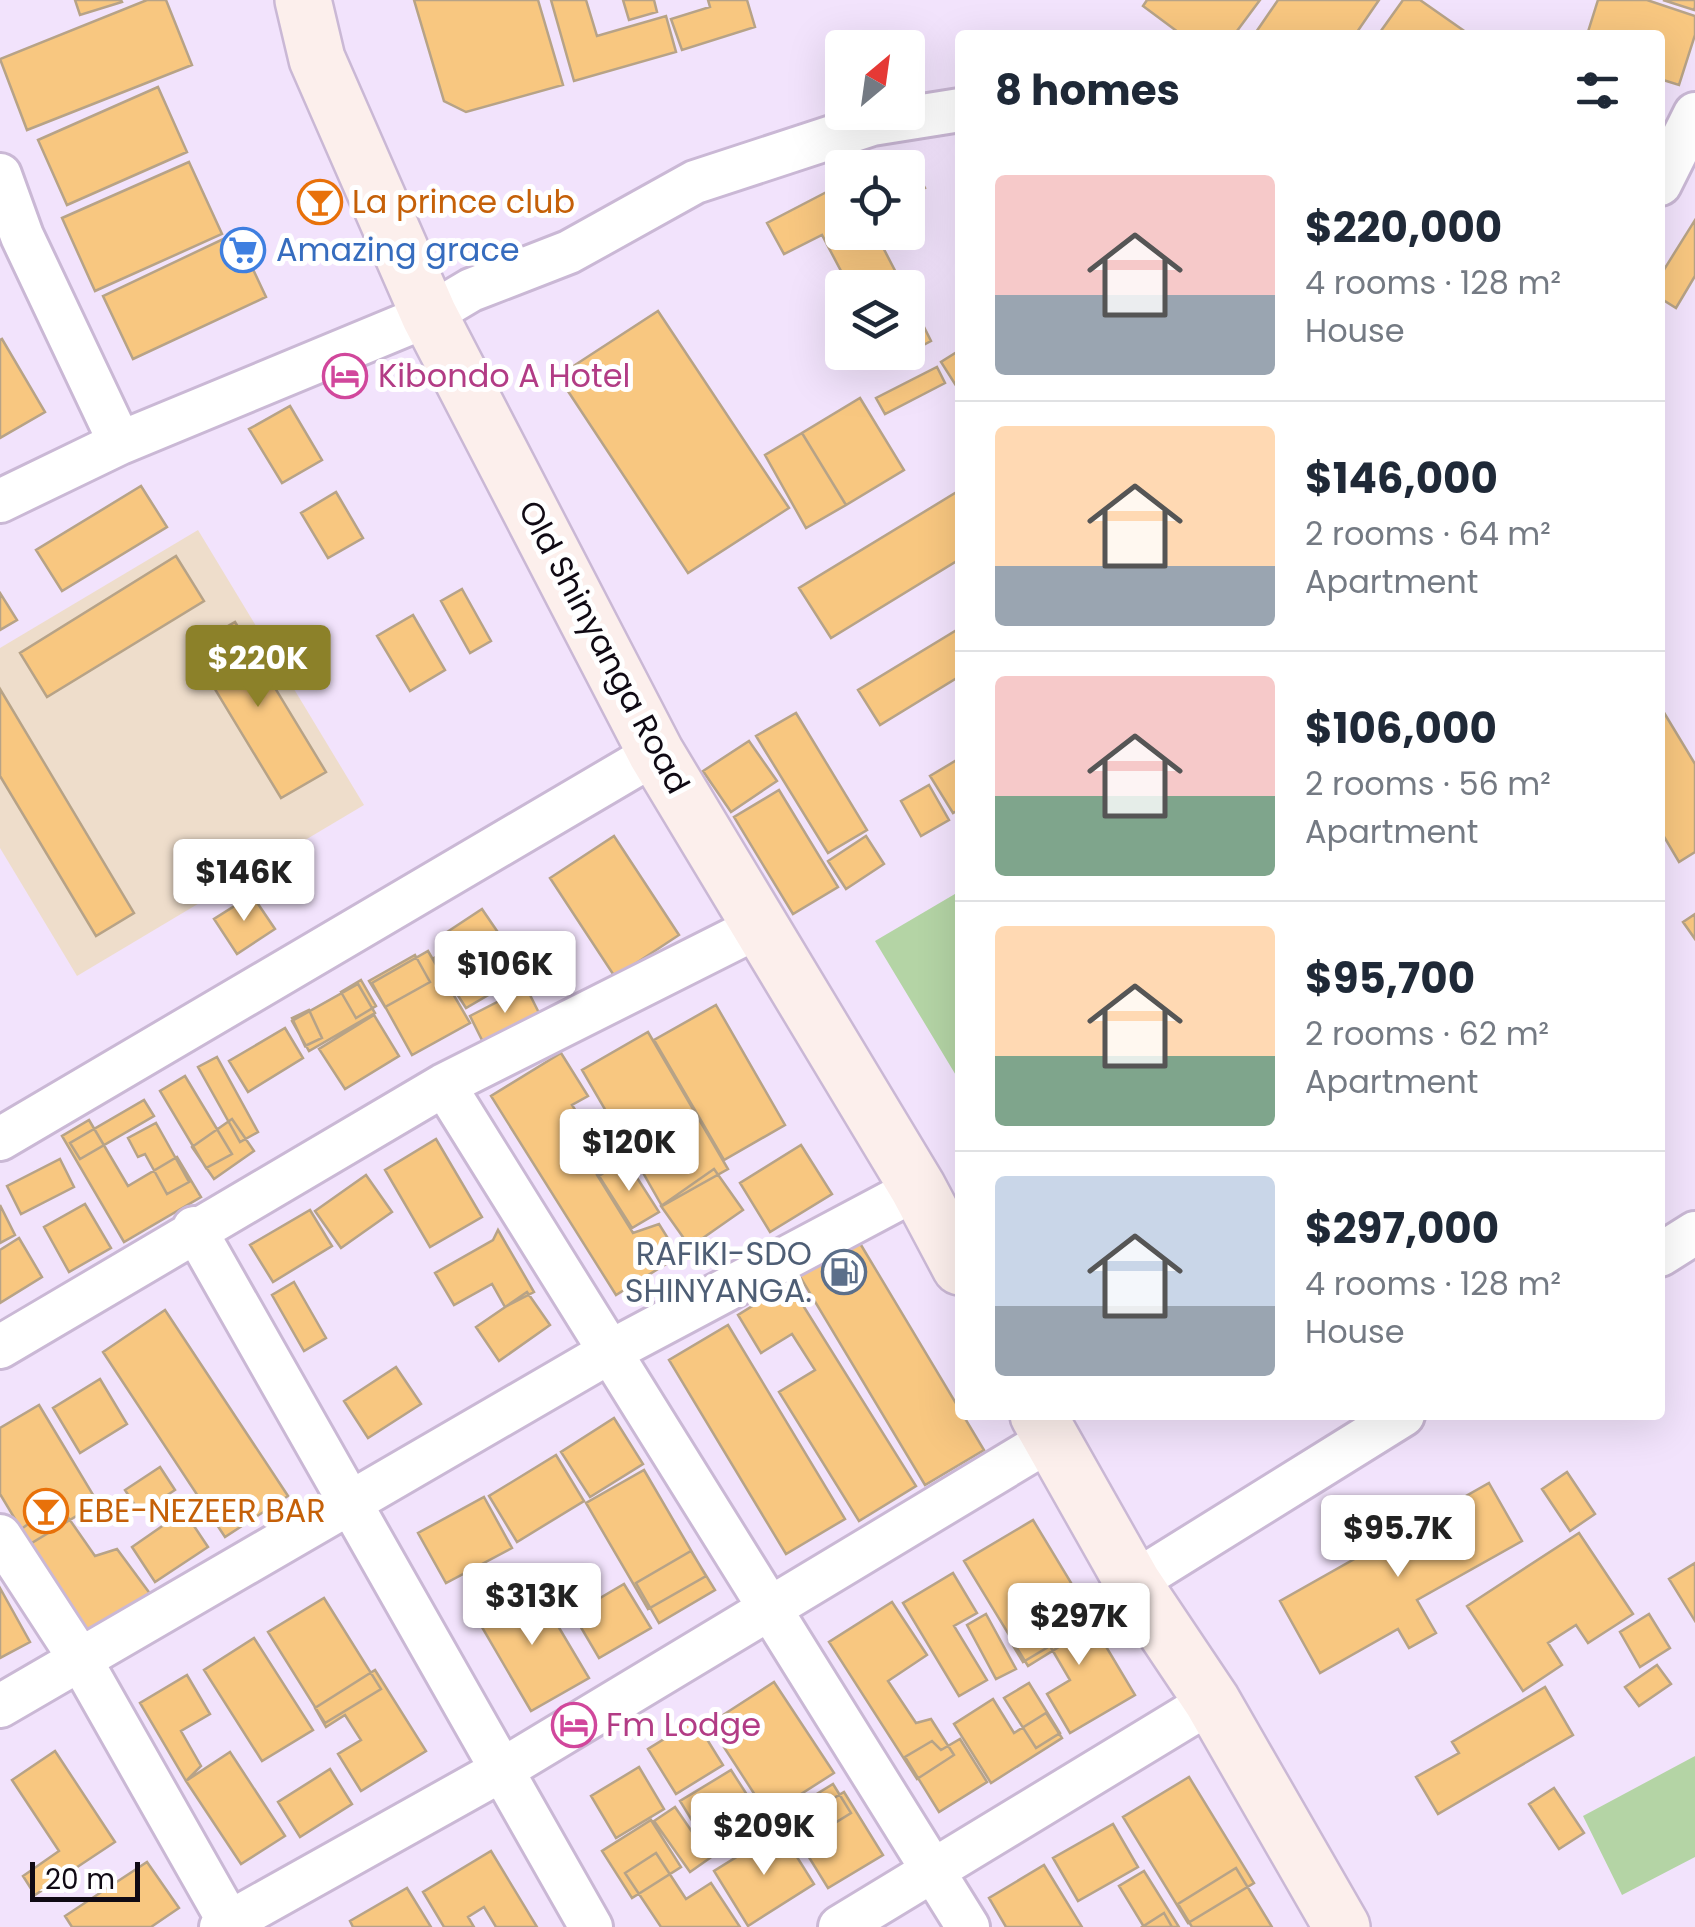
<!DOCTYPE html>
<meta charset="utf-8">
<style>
:root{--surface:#fff;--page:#f6f6f7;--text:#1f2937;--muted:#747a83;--line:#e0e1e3;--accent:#8c8129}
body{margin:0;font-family:Poppins,sans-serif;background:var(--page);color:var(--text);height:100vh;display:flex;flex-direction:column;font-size:38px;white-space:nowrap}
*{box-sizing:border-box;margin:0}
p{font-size:32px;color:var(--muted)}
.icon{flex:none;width:55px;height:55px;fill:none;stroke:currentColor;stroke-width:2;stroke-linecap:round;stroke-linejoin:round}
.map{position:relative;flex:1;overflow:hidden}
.side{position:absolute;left:955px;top:30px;width:710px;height:1390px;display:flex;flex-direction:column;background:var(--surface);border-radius:10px;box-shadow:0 10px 40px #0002}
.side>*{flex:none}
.needle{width:65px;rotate:29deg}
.tools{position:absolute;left:825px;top:30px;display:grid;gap:20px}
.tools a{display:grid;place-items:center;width:100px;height:100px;border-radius:10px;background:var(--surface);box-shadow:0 10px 40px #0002;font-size:50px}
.scale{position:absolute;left:30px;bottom:25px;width:110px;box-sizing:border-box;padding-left:10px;border:5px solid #100a14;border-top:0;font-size:28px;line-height:35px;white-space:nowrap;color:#100a14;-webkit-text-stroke:8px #fff;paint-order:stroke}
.price{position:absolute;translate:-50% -85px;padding:0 22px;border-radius:10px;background:#fff;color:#222;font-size:32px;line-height:65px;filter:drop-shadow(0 2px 5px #0008)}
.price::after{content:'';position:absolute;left:50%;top:60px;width:30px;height:22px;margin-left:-15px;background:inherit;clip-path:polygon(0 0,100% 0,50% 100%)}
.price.selected{background:var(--accent);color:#fff}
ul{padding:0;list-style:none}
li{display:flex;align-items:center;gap:30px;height:250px;padding:0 40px}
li+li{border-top:2px solid var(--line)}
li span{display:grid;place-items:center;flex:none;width:280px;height:200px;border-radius:10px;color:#555}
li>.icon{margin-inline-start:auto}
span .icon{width:120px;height:120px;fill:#fffc;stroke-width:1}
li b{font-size:42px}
h2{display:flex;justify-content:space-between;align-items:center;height:120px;padding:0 40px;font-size:42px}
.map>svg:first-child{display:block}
</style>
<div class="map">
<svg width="1695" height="1927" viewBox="0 0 1695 1927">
<rect width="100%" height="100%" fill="#f2e3fc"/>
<path fill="#eeddcb" d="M198 530 364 805 77 976 0 848V648Z"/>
<path fill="#b4d4a5" d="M960 891V1082L875 941Z
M1695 1756V1857L1622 1895 1583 1816Z"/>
<path fill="#f8c780" stroke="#b7a387" stroke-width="2.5" d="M75 0H121L122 2 80 15Z
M147 0H166L192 65 27 130 0 59Z
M414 0H538L563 85 466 112 444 101Z
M551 0H586L597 36 666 16 676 52 574 81Z
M623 0H654L657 12 629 20Z
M708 0H747L755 27 682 50 671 19 710 7Z
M1147 0H1260L1234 35H1182L1143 6Z
M1278 0H1379L1355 35H1254Z
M1403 0H1420L1470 35H1378Z
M1598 0H1647L1695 16V35L1679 85 1660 79V35H1587Z
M1663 0H1695V7L1694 10Z
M158 87 187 152 67 205 38 140Z
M909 160 925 188 908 197V168H895Z
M189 162 222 234 95 291 62 218Z
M842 184V232H875L904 288H850L822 235 784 254 767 223Z
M1695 220V276L1676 308 1660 298V276Z
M236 233 266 297 133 359 103 296Z
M908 295 931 341 889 363 883 352H908Z
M658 311 789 508 688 573 558 376Z
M2 339 45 412 0 438V340Z
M960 350V392L941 362Z
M937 367 945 383 885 414 876 398Z
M860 398 904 470 846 505 802 433Z
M290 406 322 460 282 483 249 429Z
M802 433 846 505 806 528 765 455Z
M141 486 167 527 62 591 36 550Z
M960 490V559L831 638 799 588Z
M336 492 363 538 328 558 301 513Z
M176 556 204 601 47 697 20 653Z
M462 589 491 641 470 653 441 601Z
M0 593 17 620 0 630Z
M413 615 445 670 410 691 377 636Z
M235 622 326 772 281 798 190 648Z
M960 628V676L880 725 858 690Z
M0 689 134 913 96 936 0 776Z
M1660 706 1695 764V852L1679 862 1660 830Z
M796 713 867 830 828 853 756 736Z
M749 741 777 781 731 812 703 771Z
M960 758V809L953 813 930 776Z
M929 785 949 820 921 836 901 801Z
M779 790 838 887 793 914 734 817Z
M614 836 679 935 615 977 550 878Z
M866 836 884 864 846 889 828 861Z
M252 895 275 929 237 954 214 919Z
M482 909 497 931 459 956 444 934Z
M1695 914V939L1683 922Z
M505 939 523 969 501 983 483 953Z
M428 951 470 1023 412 1055 372 983Z
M447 951 458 971 473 963 490 994 466 1008 434 958Z
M415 955 430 982 385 1007 369 981Z
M361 980 376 1006 356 1018 341 992Z
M358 984 375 1013 309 1051 292 1021Z
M526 987 540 1015 484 1044 470 1016Z
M716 1005 785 1125 724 1160 654 1040Z
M309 1010 322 1038 305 1046 292 1018Z
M374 1015 399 1056 345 1089 319 1049Z
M285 1028 303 1058 248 1092 229 1061Z
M648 1032 728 1169 662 1206 626 1143 610 1153 598 1132 613 1123 582 1070Z
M561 1053 588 1096 572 1105 588 1130 606 1119 629 1155 597 1175 633 1233 659 1224 679 1256 616 1295 491 1096Z
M217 1057 258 1132 240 1142 198 1067Z
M185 1076 232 1154 206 1168 160 1091Z
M144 1100 154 1116 80 1159 70 1143Z
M232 1119 254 1151 214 1179 192 1147Z
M89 1120 128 1186 177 1157 201 1197 124 1242 62 1136Z
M156 1123 189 1182 167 1194 145 1154 138 1157 128 1138Z
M436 1139 482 1217 430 1247 385 1170Z
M801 1145 832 1194 770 1232 740 1183Z
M60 1159 74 1187 21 1214 7 1186Z
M625 1159 659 1212 632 1228 599 1176Z
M714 1169 743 1210 690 1247 661 1206Z
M366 1175 392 1212 341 1248 315 1211Z
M85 1204 111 1248 69 1272 44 1227Z
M0 1205 15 1235 0 1243Z
M310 1210 332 1246 273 1282 250 1245Z
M498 1230 534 1292 505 1307 492 1284 454 1305 435 1273 493 1240Z
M19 1238 42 1277 0 1303V1250Z
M858 1240 984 1450 925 1485 799 1275Z
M294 1282 326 1338 304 1351 272 1295Z
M789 1283 916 1486 859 1521 779 1392 815 1370 792 1334 761 1353 738 1315Z
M527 1292 550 1325 499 1361 476 1327Z
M165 1310 288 1496 225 1537 103 1352Z
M728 1325 845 1519 786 1554 669 1360Z
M396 1367 421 1404 368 1438 344 1401Z
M100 1379 127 1424 80 1453 53 1408Z
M39 1405 98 1503 30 1544 0 1494V1428Z
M614 1418 643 1464 590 1497 561 1452Z
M556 1455 584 1501 517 1542 489 1496Z
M160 1467 175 1490 140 1513 125 1490Z
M644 1470 706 1576 648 1609 586 1503Z
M1567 1472 1595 1514 1570 1531 1542 1489Z
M1489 1483 1522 1541 1417 1600 1436 1633 1409 1648 1398 1629 1320 1673 1280 1601Z
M484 1497 512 1548 446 1583 418 1533Z
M58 1503 95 1556 117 1549 151 1595 92 1637 17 1532Z
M184 1511 208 1547 155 1582 132 1547Z
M1033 1520 1096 1624 1028 1666 964 1561Z
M1579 1533 1633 1614 1588 1643 1576 1625 1548 1643 1562 1665 1523 1691 1467 1606Z
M691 1551 715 1590 659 1623 636 1583Z
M1695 1563V1621L1669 1579Z
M953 1573 977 1613 954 1626 987 1680 959 1696 903 1603Z
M533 1584 589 1678 531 1711 476 1617Z
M624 1584 651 1628 599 1658 573 1614Z
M0 1588 30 1642 0 1658Z
M324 1598 381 1689 325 1723 268 1632Z
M892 1602 927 1655 888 1681 916 1723 931 1719 954 1755 917 1779 829 1642Z
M1080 1603 1135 1695 1070 1733 1047 1694 1070 1680 1050 1646 1023 1662 1012 1644Z
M986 1614 1016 1669 996 1679 967 1625Z
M1649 1614 1670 1648 1640 1667 1620 1632Z
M254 1638 313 1730 262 1761 204 1670Z
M1657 1665 1671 1684 1639 1706 1625 1687Z
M375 1670 426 1751 361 1791 338 1754 361 1740 345 1715 326 1727 315 1708Z
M187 1675 210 1714 181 1731 201 1766 186 1781 140 1703Z
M774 1682 834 1773 768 1815 709 1724Z
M1029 1683 1060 1733 1036 1748 1004 1698Z
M1545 1687 1573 1735 1438 1814 1416 1777 1459 1753 1452 1742Z
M993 1699 1014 1733 1046 1713 1062 1738 991 1783 954 1724Z
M695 1720 723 1765 676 1794 648 1749Z
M960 1739 987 1782 939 1812 905 1757 932 1741 941 1750Z
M55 1751 115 1842 35 1895 23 1876 59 1851 12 1780Z
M230 1752 285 1836 241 1864 186 1781Z
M639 1767 664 1809 616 1838 591 1796Z
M330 1769 352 1804 300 1837 278 1802Z
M731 1770 762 1818 710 1850 680 1801Z
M1189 1777 1254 1883 1188 1923 1123 1817Z
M833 1784 851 1813 791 1850 773 1821Z
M1554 1788 1584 1833 1559 1849 1529 1804Z
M844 1792 883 1855 828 1888 789 1825Z
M675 1807 710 1858 690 1872 654 1821Z
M651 1820 681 1867 632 1898 602 1851Z
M1113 1824 1138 1867 1078 1901 1053 1858Z
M780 1830 814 1884 748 1926 714 1871Z
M491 1851 537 1927H496L484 1907 468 1917 474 1927H444L423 1892Z
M656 1853 686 1899 711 1883 740 1927H661L625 1873Z
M147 1862 179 1908 151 1927H72L65 1916Z
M1044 1865 1082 1927H1006L989 1898Z
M1236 1868 1272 1927H1192L1178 1904Z
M1144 1871 1179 1927H1144L1119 1886Z
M407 1888 431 1927H353L350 1921Z
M1164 1913 1172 1927H1142Z"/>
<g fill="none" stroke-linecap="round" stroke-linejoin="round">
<defs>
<path id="street" d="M0 175 22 236 120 443
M1660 184 1695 114
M0 501 120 443 429 315 471 290 569 252 695 182 872 124 960 110
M444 1085 968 1927
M0 1139 656 753
M194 1228 591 1927
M1660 1255 1695 1233
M0 1347 444 1085 762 925
M0 1536 80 1659 232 1927
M1133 1583 1403 1415
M0 1706 613 1350 918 1188
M221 1927 500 1771 1051 1439
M840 1927 1212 1701"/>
<path id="secondary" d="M303 0 317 59 429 315 656 753 918 1188 960 1267
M1038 1415 1133 1583 1212 1701 1342 1927"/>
</defs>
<use href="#street" stroke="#cab8d5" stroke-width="48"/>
<use href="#secondary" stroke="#cab8d5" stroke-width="60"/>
<use href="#street" stroke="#fff" stroke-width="42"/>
<use href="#secondary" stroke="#fcefec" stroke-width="55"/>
</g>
<defs>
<symbol id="bar-ring" viewBox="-11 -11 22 22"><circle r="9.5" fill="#fff" stroke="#e8710a" stroke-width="1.5"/><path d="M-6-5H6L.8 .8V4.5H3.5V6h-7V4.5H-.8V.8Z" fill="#e8710a"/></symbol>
<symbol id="supermarket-ring" viewBox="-11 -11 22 22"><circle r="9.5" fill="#fff" stroke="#3f7fe0" stroke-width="1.5"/><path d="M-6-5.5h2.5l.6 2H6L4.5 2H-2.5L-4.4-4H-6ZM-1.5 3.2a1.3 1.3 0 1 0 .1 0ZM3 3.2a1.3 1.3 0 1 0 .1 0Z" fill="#3f7fe0"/></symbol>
<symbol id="hotel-ring" viewBox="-11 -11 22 22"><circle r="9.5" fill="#fff" stroke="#d1479c" stroke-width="1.5"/><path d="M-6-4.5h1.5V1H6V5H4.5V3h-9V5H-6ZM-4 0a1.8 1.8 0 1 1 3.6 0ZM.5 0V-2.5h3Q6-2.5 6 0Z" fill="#d1479c"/></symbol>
<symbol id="fuel-ring" viewBox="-11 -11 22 22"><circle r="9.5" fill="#fff" stroke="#5c6f8a" stroke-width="1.5"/><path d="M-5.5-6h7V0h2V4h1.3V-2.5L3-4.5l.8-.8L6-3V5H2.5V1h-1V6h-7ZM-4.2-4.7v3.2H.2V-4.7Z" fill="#5c6f8a"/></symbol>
</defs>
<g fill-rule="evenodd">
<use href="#bar-ring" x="295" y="177" width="50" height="50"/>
<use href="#supermarket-ring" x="218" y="225" width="50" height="50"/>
<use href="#hotel-ring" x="320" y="351" width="50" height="50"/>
<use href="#fuel-ring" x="819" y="1247" width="50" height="50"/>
<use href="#bar-ring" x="21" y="1486" width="50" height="50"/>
<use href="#hotel-ring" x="549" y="1700" width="50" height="50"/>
</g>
<g text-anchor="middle" stroke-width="10" stroke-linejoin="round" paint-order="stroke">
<g font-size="32" fill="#c56008" stroke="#fff" text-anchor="start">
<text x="352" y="213">La prince club</text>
<text x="78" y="1522">EBE-NEZEER BAR</text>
</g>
<g font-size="32" fill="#366cbe" stroke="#fff" text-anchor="start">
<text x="276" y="261">Amazing grace</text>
</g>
<g font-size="32" fill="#b23c85" stroke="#fff" text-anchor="start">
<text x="378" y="387">Kibondo A Hotel</text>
<text x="606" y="1736">Fm Lodge</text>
</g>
<g font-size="32" fill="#100a14" stroke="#fff">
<text transform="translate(604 647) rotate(62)" y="11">Old Shinyanga Road</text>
</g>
<g font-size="32" fill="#4e5e75" stroke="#fff" text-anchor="end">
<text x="812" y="1265">RAFIKI-SDO<tspan x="812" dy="37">SHINYANGA.</tspan></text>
</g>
</g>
</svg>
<div class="tools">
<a><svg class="needle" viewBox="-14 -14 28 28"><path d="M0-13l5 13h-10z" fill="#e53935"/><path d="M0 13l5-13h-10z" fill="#747a83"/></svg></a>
<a><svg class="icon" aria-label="locate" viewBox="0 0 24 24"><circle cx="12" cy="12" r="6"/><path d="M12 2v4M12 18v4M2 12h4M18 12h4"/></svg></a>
<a><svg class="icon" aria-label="layers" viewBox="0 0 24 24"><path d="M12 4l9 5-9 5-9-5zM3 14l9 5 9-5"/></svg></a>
</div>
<div class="scale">20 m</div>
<b class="price selected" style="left:258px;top:710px">$220K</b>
<b class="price" style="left:244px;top:924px">$146K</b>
<b class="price" style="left:505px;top:1016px">$106K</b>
<b class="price" style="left:629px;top:1194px">$120K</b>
<b class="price" style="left:1398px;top:1580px">$95.7K</b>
<b class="price" style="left:532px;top:1648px">$313K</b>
<b class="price" style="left:1079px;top:1668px">$297K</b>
<b class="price" style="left:764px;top:1878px">$209K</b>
<section class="side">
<h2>8 homes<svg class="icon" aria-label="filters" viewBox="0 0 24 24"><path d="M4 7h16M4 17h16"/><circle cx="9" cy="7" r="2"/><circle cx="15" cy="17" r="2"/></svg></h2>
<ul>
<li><span style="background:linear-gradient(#f6c9c9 60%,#9aa5b1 0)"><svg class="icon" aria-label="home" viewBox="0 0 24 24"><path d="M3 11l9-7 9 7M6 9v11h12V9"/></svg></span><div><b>$220,000</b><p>4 rooms · 128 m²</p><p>House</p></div></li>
<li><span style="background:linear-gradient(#ffd9b3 70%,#9aa5b1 0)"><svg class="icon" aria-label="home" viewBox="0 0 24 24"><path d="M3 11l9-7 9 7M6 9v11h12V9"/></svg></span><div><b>$146,000</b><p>2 rooms · 64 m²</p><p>Apartment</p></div></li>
<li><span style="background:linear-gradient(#f6c9c9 60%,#7fa58c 0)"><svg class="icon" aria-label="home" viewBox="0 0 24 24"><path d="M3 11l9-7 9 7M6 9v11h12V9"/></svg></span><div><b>$106,000</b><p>2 rooms · 56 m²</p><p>Apartment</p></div></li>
<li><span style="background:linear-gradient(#ffd9b3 65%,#7fa58c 0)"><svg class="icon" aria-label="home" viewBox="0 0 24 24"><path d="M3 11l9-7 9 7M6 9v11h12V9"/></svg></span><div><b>$95,700</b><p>2 rooms · 62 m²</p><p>Apartment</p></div></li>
<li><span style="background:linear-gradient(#c9d6e8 65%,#9aa5b1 0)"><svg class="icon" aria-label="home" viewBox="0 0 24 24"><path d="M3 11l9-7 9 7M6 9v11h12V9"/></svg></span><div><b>$297,000</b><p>4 rooms · 128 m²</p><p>House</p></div></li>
</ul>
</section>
</div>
